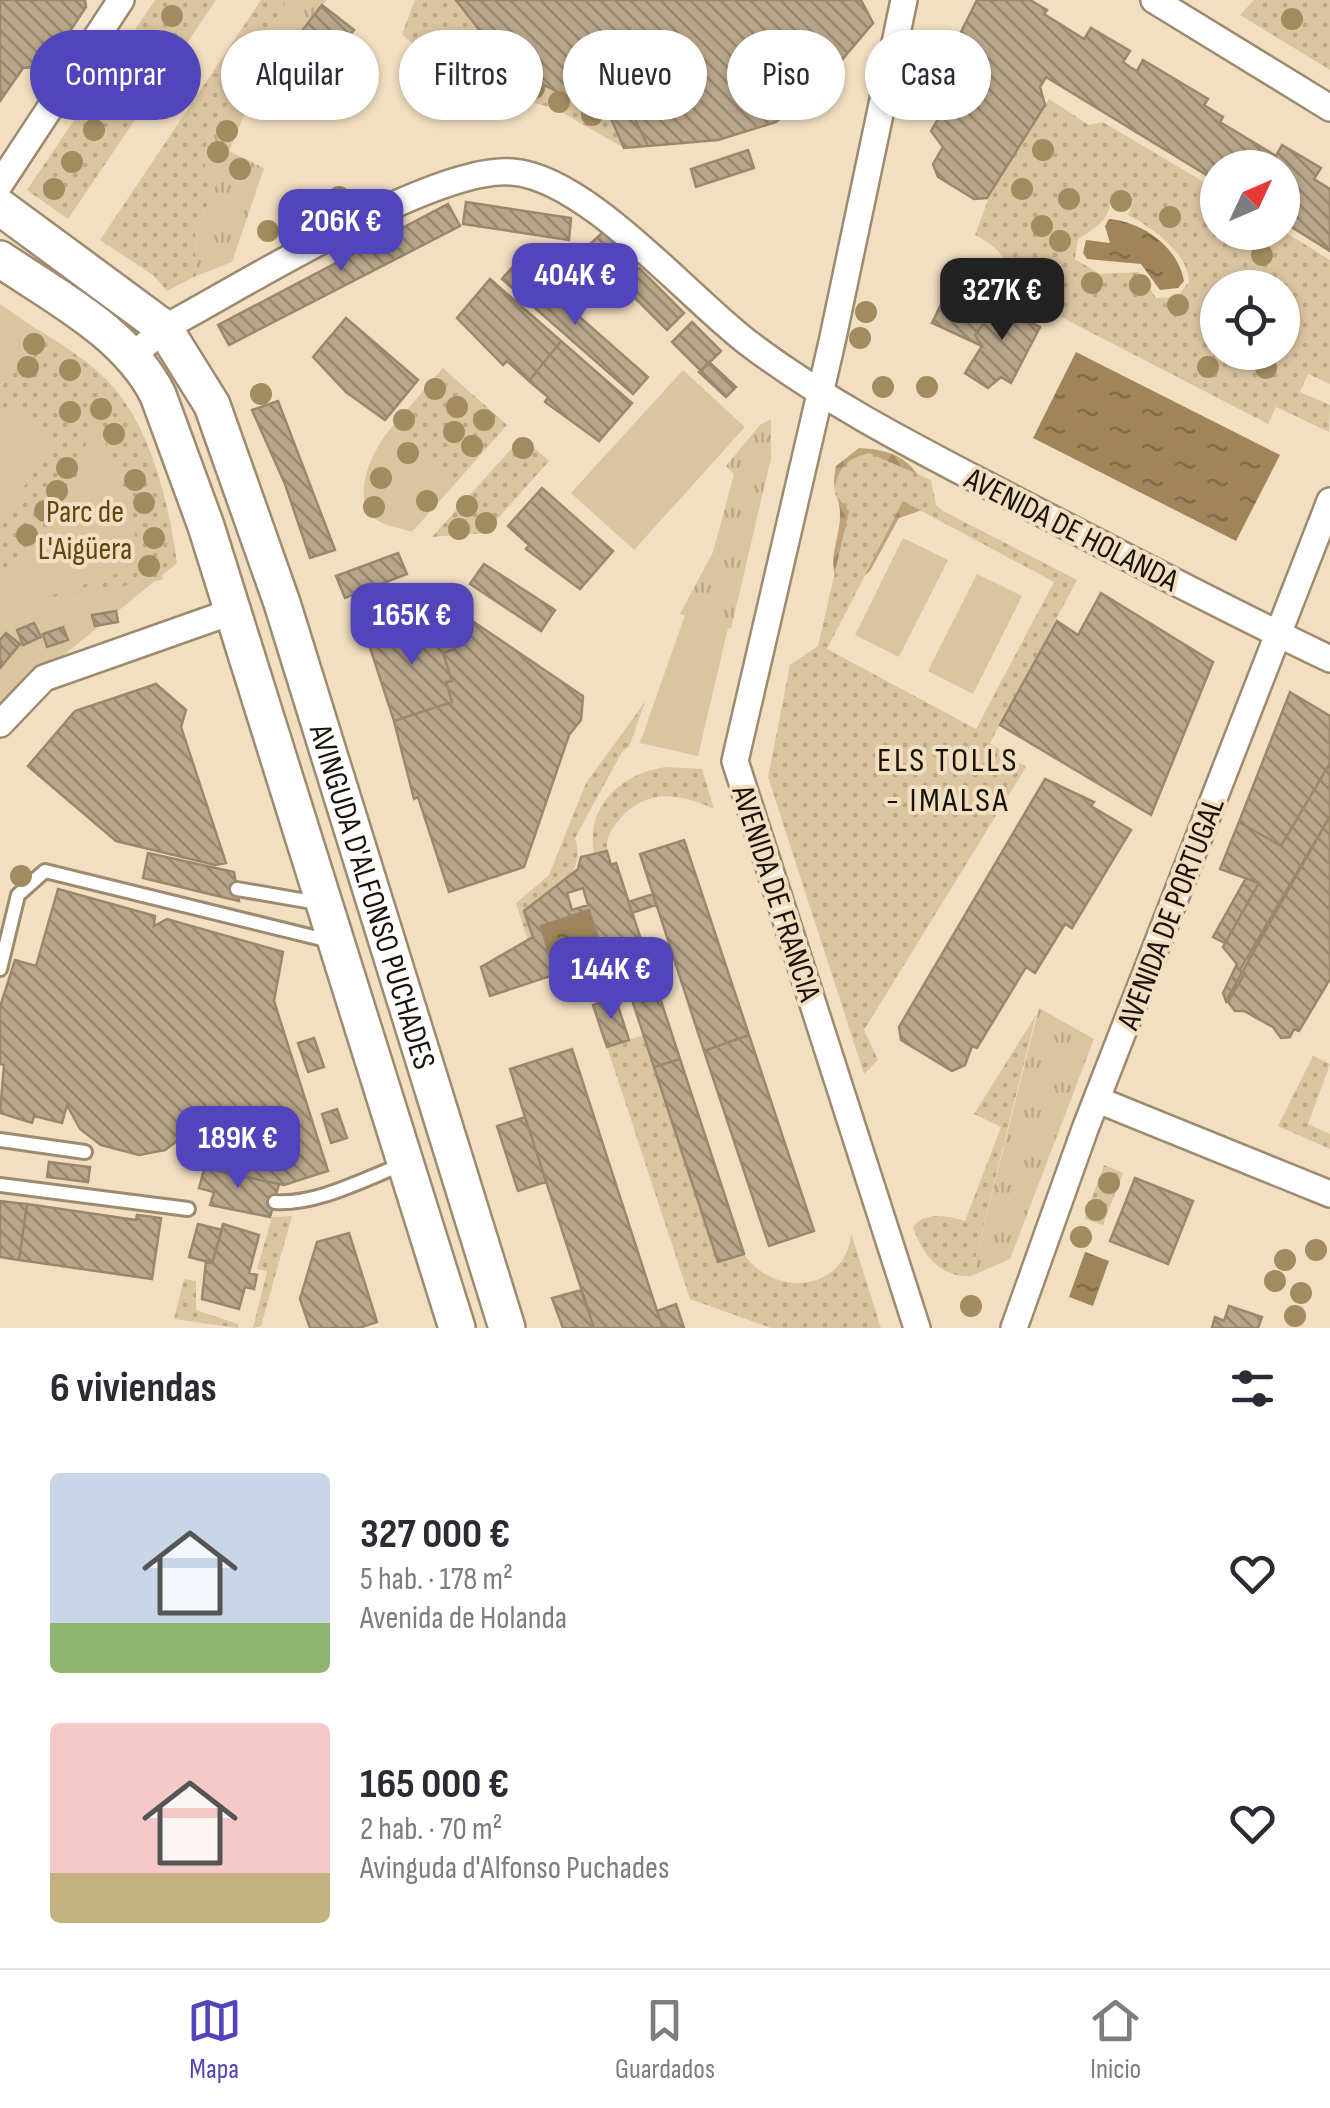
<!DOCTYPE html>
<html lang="es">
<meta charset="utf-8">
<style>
:root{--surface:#fff;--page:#f2f2f3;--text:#2b2b33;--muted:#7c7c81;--line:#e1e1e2;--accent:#5245bc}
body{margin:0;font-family:"Sofia Sans Condensed",sans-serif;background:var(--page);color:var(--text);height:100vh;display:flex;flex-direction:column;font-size:38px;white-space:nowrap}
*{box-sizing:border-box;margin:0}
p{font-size:32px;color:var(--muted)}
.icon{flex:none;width:55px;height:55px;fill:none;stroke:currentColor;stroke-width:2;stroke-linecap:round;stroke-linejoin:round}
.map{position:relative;height:1328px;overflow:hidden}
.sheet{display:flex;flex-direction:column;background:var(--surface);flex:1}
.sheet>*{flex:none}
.top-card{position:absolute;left:30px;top:30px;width:1270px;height:90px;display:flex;gap:20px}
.needle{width:65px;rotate:46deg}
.controls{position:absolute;left:1200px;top:150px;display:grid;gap:20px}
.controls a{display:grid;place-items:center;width:100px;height:100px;border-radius:50%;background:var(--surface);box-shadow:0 2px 8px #0004;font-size:50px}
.price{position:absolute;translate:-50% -85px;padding:0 22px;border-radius:20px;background:var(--accent);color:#fff;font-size:32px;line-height:65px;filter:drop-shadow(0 2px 5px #0008)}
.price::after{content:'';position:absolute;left:50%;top:60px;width:30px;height:22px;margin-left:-15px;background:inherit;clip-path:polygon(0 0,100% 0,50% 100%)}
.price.active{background:#222;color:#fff}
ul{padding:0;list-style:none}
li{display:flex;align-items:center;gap:30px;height:250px;padding:0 50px}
li span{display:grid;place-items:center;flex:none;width:280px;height:200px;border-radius:10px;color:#555}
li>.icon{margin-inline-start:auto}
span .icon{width:120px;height:120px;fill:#fffc;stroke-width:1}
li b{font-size:42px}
h2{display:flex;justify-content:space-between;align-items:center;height:120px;padding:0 50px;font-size:42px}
.chip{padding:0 35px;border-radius:45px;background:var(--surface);box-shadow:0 2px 8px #0004;font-size:35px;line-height:90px}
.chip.active{background:var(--accent);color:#fff}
.menu{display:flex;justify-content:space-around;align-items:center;height:140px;border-top:2px solid var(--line);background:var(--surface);font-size:28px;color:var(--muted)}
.menu a{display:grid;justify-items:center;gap:5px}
.menu .active{color:var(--accent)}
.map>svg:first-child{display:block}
</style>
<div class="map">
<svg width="1330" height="1328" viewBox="0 0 1330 1328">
<defs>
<pattern id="grass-tufts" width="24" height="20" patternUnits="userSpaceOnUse" patternTransform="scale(2.5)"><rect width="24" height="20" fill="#dbc4a0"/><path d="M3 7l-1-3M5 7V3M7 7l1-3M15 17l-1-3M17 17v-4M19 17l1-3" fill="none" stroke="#bba788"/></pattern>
<pattern id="forest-firs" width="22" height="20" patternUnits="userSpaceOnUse" patternTransform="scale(2.5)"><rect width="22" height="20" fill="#c0a479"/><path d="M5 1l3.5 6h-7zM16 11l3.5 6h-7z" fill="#a48c67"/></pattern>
<pattern id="garden-dots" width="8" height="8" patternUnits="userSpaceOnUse" patternTransform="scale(2.5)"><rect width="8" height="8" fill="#dbc4a0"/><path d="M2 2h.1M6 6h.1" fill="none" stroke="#bba788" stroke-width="1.8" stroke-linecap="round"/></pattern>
<pattern id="water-ripples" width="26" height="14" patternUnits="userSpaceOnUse" patternTransform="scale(2.5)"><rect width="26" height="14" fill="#a0855a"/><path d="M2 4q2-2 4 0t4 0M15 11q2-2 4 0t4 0" fill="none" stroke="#826b48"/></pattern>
<pattern id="building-back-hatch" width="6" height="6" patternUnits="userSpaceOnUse" patternTransform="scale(2.5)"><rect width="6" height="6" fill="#baa78b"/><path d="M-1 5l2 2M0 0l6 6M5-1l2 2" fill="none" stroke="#968770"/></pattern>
</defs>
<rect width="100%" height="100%" fill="#f2dfc1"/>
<path fill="url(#grass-tufts)" d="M287 0H327L275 65 270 61 263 70 229 151 264 168 232 262 196 276 195 232 216 185 203 161 208 137Z
M771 419V458L731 629 680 614 713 552 734 474 726 466 760 425Z
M1039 1008 1094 1039 1010 1259 971 1276Z"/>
<path fill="url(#forest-firs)" d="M859 448C899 449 925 467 928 508L899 518 870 571 855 584 837 581C827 557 840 540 840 515 840 493 830 496 836 466Z"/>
<path fill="#dbc4a0" d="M0 304 90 366 177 563 0 707Z
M683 370 745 427 634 550 571 493Z
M391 428 453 486 412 532C401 528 383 526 374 518 349 496 375 446 391 428Z
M903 538 948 560 899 657 855 635Z
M977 574 1022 596 973 694 928 671Z
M685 615 728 628 698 756 640 743Z"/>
<path fill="url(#garden-dots)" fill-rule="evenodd" d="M155 0H216L68 219 27 190Z
M261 0H287L208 137 203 161 216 185 195 232 196 276 167 291 153 275 100 240Z
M415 0H456L494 49 469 78 453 82 402 34Z
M1254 0H1330V70L1240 15Z
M505 60 572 99 605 105 624 148 556 109 479 87Z
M1049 99 1089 125 1103 122 1217 190 1214 195 1218 232 1283 231 1330 260V384L1308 374 1300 392 1330 405 1329 432 1276 407 1268 424 1034 303 1030 309 1014 295C1011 265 1003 249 975 235L990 195ZM1125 190 1133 202 1128 215C1152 227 1188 253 1189 282L1177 297 1156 298 1139 272 1100 274 1075 259 1078 239C1092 230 1111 220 1110 200ZM1218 288H1282V352H1218Z
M39 330C65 347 94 364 114 388 153 434 169 505 177 563L163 574 162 580 44 598 118 573 140 555 118 471 92 415C78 483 68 534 0 570V521L57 440 11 408 0 423V390Z
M443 368 507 425 453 486 391 428Z
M522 437 549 461 485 533 432 537Z
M869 453 931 480 936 505 943 511 1077 580 990 743 1026 767 864 1030 878 1060 864 1074 768 777 790 665 818 646 849 511 835 494C835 470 847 458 869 453ZM903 501 1054 582 976 729 827 649Z
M645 702 629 747 622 752 575 838C587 878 553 888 524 911L533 937 528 941 516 903 549 875 586 783Z
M665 767 702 769 714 809C679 792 644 788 618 821 610 831 606 838 607 851L594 854C585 806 621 774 665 767Z
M1036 1015 971 1276C939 1277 923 1255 913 1227 926 1211 948 1216 965 1221L1001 1127 974 1114Z
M644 1035 718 1262 744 1254C774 1299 847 1291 851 1233L881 1328H771L690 1299 607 1047Z
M1313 1056 1330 1064 1308 1124 1330 1134V1149L1278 1126Z
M1104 1165 1123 1173 1103 1225 1084 1219Z
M292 1216 261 1326 253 1328 267 1271 257 1269 272 1217Z
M184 1279 196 1281V1310L238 1324V1328L174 1319Z"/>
<path fill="url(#water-ripples)" d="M1109 219C1143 222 1178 247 1184 281L1178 288 1160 290 1141 264 1087 259 1083 253 1086 240 1110 243 1105 226Z
M1076 352 1280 455 1236 541 1033 438Z
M589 910 600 944 550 958 541 926Z
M1085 1252 1109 1261 1093 1306 1069 1297Z"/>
<path fill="url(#building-back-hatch)" stroke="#9a886d" stroke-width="2.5" fill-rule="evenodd" d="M0 0H85L86 7 47 66 23 68 0 101Z
M861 0 873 23 824 81 776 122 718 140 648 146 629 108 572 99 540 83 494 49 456 0Z
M977 0H1030L1047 10 1044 14 1084 39 1091 28 1130 51 1123 62 1130 67 1137 71 1143 60 1208 99 1204 105 1223 117 1220 122 1276 156 1282 145 1321 168 1314 179 1330 189V251L1282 221V168H1218V182L1046 77 1040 87 1045 105 987 198 974 199 938 177 933 164 943 147 931 131 967 71 958 38Z
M322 5 354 30 314 80 283 55Z
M494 49 505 60 479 87 468 77Z
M605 105 629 108 648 146 624 148Z
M748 150 754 168 696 187 691 169Z
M466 202 571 218 569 240 463 224Z
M448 204 460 226 229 345 218 325Z
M603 232 627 257 612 272 587 247Z
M517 262 648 377 633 394 502 279Z
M639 268 684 313 667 330 621 284Z
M490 279 561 341 529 381 507 361 503 365 457 318Z
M951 284 999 305 984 312V323L975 335 982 346 932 323Z
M1010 294 1020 303 1016 315 1040 327 1011 383 1001 377 988 388 965 373 982 346 975 335 984 323V312Z
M346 318 418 380 385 420 346 392 313 357Z
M692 322 721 351 701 371 672 342Z
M561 341 632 403 599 441 545 402 548 397 529 381Z
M709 362 736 387 726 397 699 372Z
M278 401 335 550 310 558 285 484 252 410Z
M542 488 613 551 580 589 526 549 529 545 508 526Z
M398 553 407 574 345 598 336 576Z
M484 564 555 610 541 631 470 584Z
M431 593 583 696 581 720 569 735 524 867 449 892 418 797 414 799 394 721 452 702 446 682 452 681 443 653 455 649 449 630 431 636 426 622 395 638 392 629 374 636 367 614Z
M1101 593 1213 662 1151 815 1000 725 1057 621 1078 635Z
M116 611 118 622 95 626 92 615Z
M367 614 374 636 392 629 395 638 426 622 431 636 449 630 455 649 443 653 452 681 446 682 452 702 394 721 360 617Z
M34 623 41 637 23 645 17 630Z
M63 627 68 640 47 647 43 634Z
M6 633 20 644 0 668V640Z
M156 684 186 710 181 727 226 863 215 865 116 841 28 766 75 711Z
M1290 692 1330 716V763L1281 846 1239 822Z
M1330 763V816L1226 1001 1223 993 1237 964 1223 947 1259 883 1220 869 1239 822 1281 846Z
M1045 779 1094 802 1091 806 1131 830 1072 928 1065 924 1035 973 1026 967 977 1048 972 1046 965 1065 952 1071 901 1040 899 1027Z
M1330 816V979L1299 1031 1294 1029 1290 1037 1281 1038 1273 1027 1244 1011H1235L1228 1002 1245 973 1240 970Z
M684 840 749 1035 704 1051 640 854Z
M607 851 611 865 616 863 680 1059 654 1067 617 954 490 996 481 967 533 937 524 911 578 869 581 857ZM583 888 588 905 572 910 567 893ZM589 910 600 944 550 958 541 926Z
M148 853 234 872 239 901 143 878Z
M1246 878 1259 883 1225 943 1213 937Z
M58 889 155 916 154 926 167 919 283 952 274 1001 328 1171 284 1185 217 1171 227 1136 197 1126 165 1150 139 1155 101 1145 80 1129 67 1105 62 1123 34 1116 32 1123 0 1113 4 1065 0 1064V1007L15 960 36 966Z
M653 894 656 905 632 913 628 902Z
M615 997 629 1040 607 1047 593 1005Z
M749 1035 814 1231 769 1246 704 1051Z
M314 1038 324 1067 308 1072 298 1043Z
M572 1049 657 1311 663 1328H594L525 1117 510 1069Z
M680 1059 744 1254 718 1262 654 1067Z
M337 1109 347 1138 331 1143 322 1114Z
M525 1117 546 1182 518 1191 497 1126Z
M208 1155 220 1158 217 1171 279 1184 270 1217 210 1205 214 1192 199 1188Z
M49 1162 90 1167 88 1182 47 1177Z
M1135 1178 1193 1201 1168 1264 1110 1241Z
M0 1201 27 1204 19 1260 0 1257Z
M27 1204 136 1220 137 1215 161 1218 152 1279 19 1260Z
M198 1224 222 1230 212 1263 189 1257Z
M223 1224 259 1235 249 1273 257 1275 254 1289 245 1287 239 1309 202 1299 206 1261 212 1263Z
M349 1233 377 1322 359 1328H310L300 1299 317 1242Z
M581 1290 594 1328H563L552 1298Z
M676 1304 684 1328H663L657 1311Z
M1229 1306 1262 1317 1258 1328H1212L1215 1317 1224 1321Z"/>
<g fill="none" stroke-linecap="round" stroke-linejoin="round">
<defs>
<path id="lane" d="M237 889 318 903
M0 969 18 895 45 871 330 941
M0 1140 85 1152
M0 1185 188 1209
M275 1202C316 1205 362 1180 401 1165"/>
<path id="street" d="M904 0 832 342 735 761 917 1328
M1154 0 1330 108
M0 184 121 0
M133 356 164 328C240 288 434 165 512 172 586 177 688 297 747 342 830 405 922 451 1014 499 1119 553 1223 608 1330 659
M0 724 44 678 231 612
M1098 1100 1330 1194
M1014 1328 1085 1129 1330 501"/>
<g id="secondary">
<path id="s1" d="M0 207 164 328 212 405 282 603 507 1328"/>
<path d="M0 259C56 297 127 333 158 395L206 526 457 1328"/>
</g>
</defs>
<use href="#lane" stroke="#9d8b70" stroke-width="18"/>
<use href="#street" stroke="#9d8b70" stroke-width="30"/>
<use href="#secondary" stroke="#9d8b70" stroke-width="40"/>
<use href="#lane" stroke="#fff" stroke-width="12"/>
<use href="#street" stroke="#fff" stroke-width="25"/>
<use href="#secondary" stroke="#fff" stroke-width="35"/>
</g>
<g fill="#a38b60">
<circle cx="172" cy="16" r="11"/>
<circle cx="1292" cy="19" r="11"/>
<circle cx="147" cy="52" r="11"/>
<circle cx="510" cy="80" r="11"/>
<circle cx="534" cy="88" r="11"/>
<circle cx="122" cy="89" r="11"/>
<circle cx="559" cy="102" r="11"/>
<circle cx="592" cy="115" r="11"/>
<circle cx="94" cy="130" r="11"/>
<circle cx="227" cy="131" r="11"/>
<circle cx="1043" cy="150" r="11"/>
<circle cx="218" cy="152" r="11"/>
<circle cx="72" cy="162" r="11"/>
<circle cx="240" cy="169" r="11"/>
<circle cx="54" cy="189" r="11"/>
<circle cx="1022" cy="189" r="11"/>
<circle cx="339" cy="197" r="11"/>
<circle cx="1069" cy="199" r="11"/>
<circle cx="1121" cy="201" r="11"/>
<circle cx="315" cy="209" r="11"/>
<circle cx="1170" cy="217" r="11"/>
<circle cx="293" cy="220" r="11"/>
<circle cx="1042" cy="226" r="11"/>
<circle cx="268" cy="231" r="11"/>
<circle cx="1060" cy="241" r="11"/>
<circle cx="1262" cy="255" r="11"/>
<circle cx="1092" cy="283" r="11"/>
<circle cx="1140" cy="285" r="11"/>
<circle cx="1178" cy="305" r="11"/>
<circle cx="866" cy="312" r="11"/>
<circle cx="860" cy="338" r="11"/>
<circle cx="34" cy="344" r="11"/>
<circle cx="28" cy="367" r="11"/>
<circle cx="1208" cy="367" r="11"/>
<circle cx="1266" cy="368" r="11"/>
<circle cx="70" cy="370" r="11"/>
<circle cx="883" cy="387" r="11"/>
<circle cx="927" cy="387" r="11"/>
<circle cx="435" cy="389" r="11"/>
<circle cx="261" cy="394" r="11"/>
<circle cx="457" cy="407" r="11"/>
<circle cx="101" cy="409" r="11"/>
<circle cx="70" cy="412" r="11"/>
<circle cx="404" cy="420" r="11"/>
<circle cx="484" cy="420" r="11"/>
<circle cx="454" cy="432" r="11"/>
<circle cx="114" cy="434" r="11"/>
<circle cx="472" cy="446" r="11"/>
<circle cx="523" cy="448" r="11"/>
<circle cx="408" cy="453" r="11"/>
<circle cx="67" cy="468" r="11"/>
<circle cx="381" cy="478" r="11"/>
<circle cx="135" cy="480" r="11"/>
<circle cx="57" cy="491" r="11"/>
<circle cx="427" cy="501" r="11"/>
<circle cx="144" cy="503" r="11"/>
<circle cx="467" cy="506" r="11"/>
<circle cx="374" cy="507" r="11"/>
<circle cx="45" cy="511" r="11"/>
<circle cx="486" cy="523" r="11"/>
<circle cx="459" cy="529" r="11"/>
<circle cx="27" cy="535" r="11"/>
<circle cx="154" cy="538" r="11"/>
<circle cx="149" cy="566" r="11"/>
<circle cx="21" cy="876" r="11"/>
<circle cx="1109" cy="1183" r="11"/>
<circle cx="1096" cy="1210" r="11"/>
<circle cx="1081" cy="1237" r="11"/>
<circle cx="1316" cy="1250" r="11"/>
<circle cx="1285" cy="1260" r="11"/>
<circle cx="1275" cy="1281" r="11"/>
<circle cx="1301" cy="1293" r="11"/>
<circle cx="971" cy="1306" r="11"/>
<circle cx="1295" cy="1316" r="11"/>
</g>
<g text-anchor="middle" stroke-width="8" stroke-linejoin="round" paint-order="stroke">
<g font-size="32" fill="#624610" stroke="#f2dfc1">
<text x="85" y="522">Parc de<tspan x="85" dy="37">L'Aigüera</tspan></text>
</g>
<g font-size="32" fill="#191208" stroke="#f2dfc1">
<text transform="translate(1072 529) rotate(27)" y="11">AVENIDA DE HOLANDA</text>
<text transform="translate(777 893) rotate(72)" y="11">AVENIDA DE FRANCIA</text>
<text dy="11" stroke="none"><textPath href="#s1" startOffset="812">AVINGUDA D'ALFONSO PUCHADES</textPath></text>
<text transform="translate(1170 913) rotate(-69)" y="11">AVENIDA DE PORTUGAL</text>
</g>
<g font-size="35" letter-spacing="2.5" fill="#191208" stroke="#f2dfc1">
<text x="948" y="771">ELS TOLLS<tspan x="948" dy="40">- IMALSA</tspan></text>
</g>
</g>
</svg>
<div class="controls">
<a><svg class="needle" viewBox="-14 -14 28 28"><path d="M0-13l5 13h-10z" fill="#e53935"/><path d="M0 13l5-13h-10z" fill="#7c7c81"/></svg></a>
<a><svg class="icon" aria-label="locate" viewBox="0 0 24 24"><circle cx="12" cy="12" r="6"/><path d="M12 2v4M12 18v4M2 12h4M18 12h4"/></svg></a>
</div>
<b class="price" style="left:341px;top:274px">206K €</b>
<b class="price" style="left:575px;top:328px">404K €</b>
<b class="price active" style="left:1002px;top:343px">327K €</b>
<b class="price" style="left:412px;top:668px">165K €</b>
<b class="price" style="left:611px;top:1022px">144K €</b>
<b class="price" style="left:238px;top:1191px">189K €</b>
<div class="top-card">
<a class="chip active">Comprar</a>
<a class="chip">Alquilar</a>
<a class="chip">Filtros</a>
<a class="chip">Nuevo</a>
<a class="chip">Piso</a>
<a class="chip">Casa</a>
</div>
</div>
<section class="sheet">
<h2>6 viviendas<svg class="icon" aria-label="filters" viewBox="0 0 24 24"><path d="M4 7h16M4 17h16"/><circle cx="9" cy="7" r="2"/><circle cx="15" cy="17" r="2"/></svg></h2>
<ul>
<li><span style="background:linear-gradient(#c9d6e8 75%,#8fb573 0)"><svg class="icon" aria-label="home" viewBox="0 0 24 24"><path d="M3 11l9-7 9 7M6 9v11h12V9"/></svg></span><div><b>327 000 €</b><p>5 hab. · 178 m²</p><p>Avenida de Holanda</p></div><svg class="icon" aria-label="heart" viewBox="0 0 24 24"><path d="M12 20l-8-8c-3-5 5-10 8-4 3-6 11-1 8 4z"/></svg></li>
<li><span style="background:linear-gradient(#f6c9c9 75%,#c2b280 0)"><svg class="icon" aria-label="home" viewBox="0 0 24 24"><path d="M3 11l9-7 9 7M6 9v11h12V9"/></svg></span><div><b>165 000 €</b><p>2 hab. · 70 m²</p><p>Avinguda d'Alfonso Puchades</p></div><svg class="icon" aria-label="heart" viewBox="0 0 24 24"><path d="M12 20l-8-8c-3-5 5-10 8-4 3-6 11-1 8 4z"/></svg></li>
</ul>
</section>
<nav class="menu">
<a class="active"><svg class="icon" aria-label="map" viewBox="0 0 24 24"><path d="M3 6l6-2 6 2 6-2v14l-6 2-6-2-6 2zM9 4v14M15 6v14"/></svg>Mapa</a>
<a><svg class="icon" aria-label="saved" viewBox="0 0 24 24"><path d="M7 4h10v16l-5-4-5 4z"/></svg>Guardados</a>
<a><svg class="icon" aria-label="home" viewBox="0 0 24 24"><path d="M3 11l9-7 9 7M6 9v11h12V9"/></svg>Inicio</a>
</nav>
